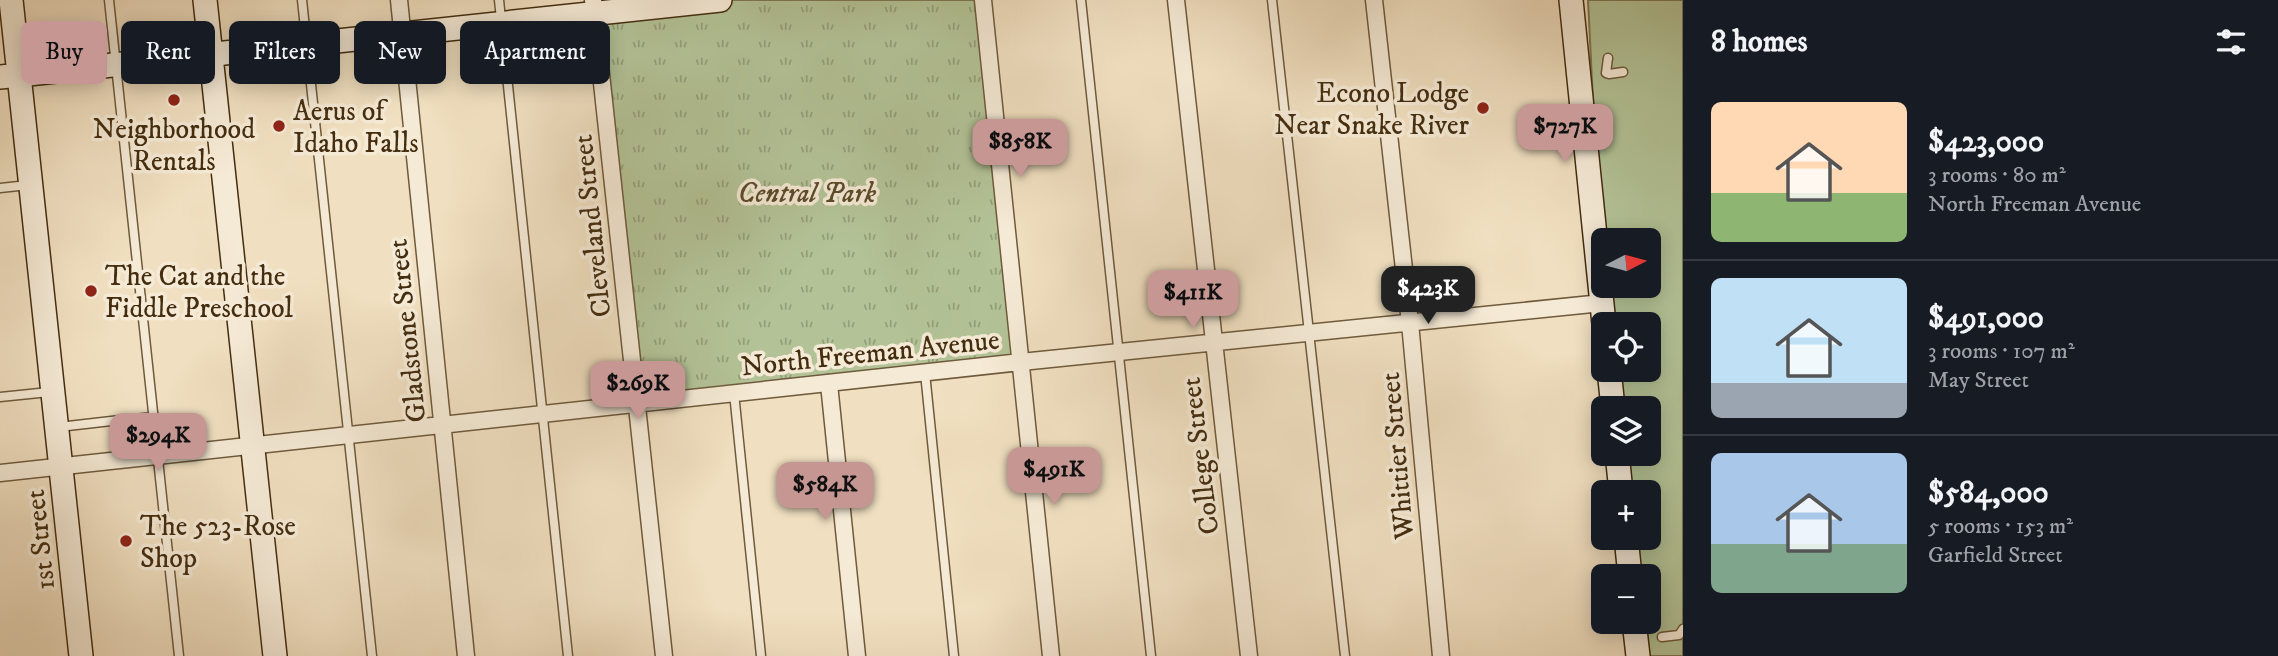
<!DOCTYPE html>
<meta charset="utf-8">
<style>
:root{--surface:#171b24;--page:#20242c;--text:#f1f3f6;--muted:#9ea1a6;--line:#363941;--accent:#c59692}
body{margin:0;font-family:"IM FELL DW Pica",serif;background:var(--page);color:var(--text);height:100vh;display:flex;flex-direction:column;font-size:26px;white-space:nowrap}
*{box-sizing:border-box;margin:0}
p{font-size:23px;color:var(--muted)}
.icon{flex:none;width:38px;height:38px;fill:none;stroke:currentColor;stroke-width:2;stroke-linecap:round;stroke-linejoin:round}
.map{position:relative;flex:1;overflow:hidden}
.drawer{display:flex;flex-direction:column;background:var(--surface);width:595px}
.drawer>*{flex:none}
.banner{position:absolute;left:21px;top:21px;width:665px;height:63px;display:flex;gap:14px}
.needle{width:46px;rotate:84deg}
.tools{position:absolute;left:1591px;top:228px;display:grid;gap:14px}
.tools a{display:grid;place-items:center;width:70px;height:70px;border-radius:10px;background:var(--surface);box-shadow:0 4px 18px #0003;font-size:35px}
.price{position:absolute;translate:-50% -60px;padding:0 16px;border-radius:14px;background:var(--accent);color:#111;font-size:23px;line-height:46px;filter:drop-shadow(0 2px 4px #0008)}
.price::after{content:'';position:absolute;left:50%;top:42px;width:21px;height:16px;margin-left:-10px;background:inherit;clip-path:polygon(0 0,100% 0,50% 100%)}
.price.active{background:#222;color:#fff}
ul{padding:0;list-style:none}
li{display:flex;align-items:center;gap:21px;height:175px;padding:0 28px}
li+li{border-top:2px solid var(--line)}
li span{display:grid;place-items:center;flex:none;width:196px;height:140px;border-radius:10px;color:#555}
li>.icon{margin-inline-start:auto}
span .icon{width:84px;height:84px;fill:#fffc;stroke-width:1}
li b{font-size:30px}
h2{display:flex;justify-content:space-between;align-items:center;height:84px;padding:0 28px;font-size:30px}
.pill{padding:0 24px;border-radius:10px;background:var(--surface);box-shadow:0 4px 18px #0003;font-size:24px;line-height:63px}
.pill.active{background:var(--accent);color:#111}
main{display:flex;flex:1;min-height:0}
.map>svg:first-child{display:block}
</style>
<main>
<div class="map">
<svg width="1683" height="656" viewBox="0 0 1683 656">
<defs>
<pattern id="park-tufts" width="24" height="20" patternUnits="userSpaceOnUse" patternTransform="scale(1.75)"><rect width="24" height="20" fill="#b3c397"/><path d="M3 7l-1-3M5 7V3M7 7l1-3M15 17l-1-3M17 17v-4M19 17l1-3" fill="none" stroke="#939f7a"/></pattern>
</defs>
<rect width="100%" height="100%" fill="#f0dfc0"/>
<filter id="stains"><feTurbulence type="fractalNoise" baseFrequency=".00286" numOctaves="4"/><feColorMatrix values="0 0 0 0 .2 0 0 0 0 .09 0 0 0 0 .02 0 0 0 .5 -.17"/></filter>
<radialGradient id="worn" r=".72"><stop offset=".6" stop-color="#630" stop-opacity="0"/><stop offset="1" stop-color="#630" stop-opacity=".3"/></radialGradient>
<path fill="#b3c397" stroke="#7c7853" stroke-width="2" fill-rule="evenodd" d="M1588 0H1683V656H1638L1634 621H1648V576H1630L1626 537H1648V492H1621L1617 453H1648V408H1613L1609 369H1648V324H1604ZM1603 240H1648V285H1603Z"/>
<path fill="url(#park-tufts)" stroke="#7c7853" stroke-width="2" d="M722 0H983L1021 362 636 403 595 14Z"/>
<g fill="none" stroke-linecap="round" stroke-linejoin="round">
<defs>
<path id="lane" d="M109 0 179 656
M302 0 372 656
M499 0 568 656
M1081 0 1151 656
M1272 0 1345 656
M1608 58 1606 73 1609 74 1623 72
M0 188 28 185
M925 373 954 656
M734 393 761 656
M0 397 49 392
M134 419 153 417
M59 427 120 420
M1662 637 1679 635 1683 629"/>
<path id="street" d="M399 0 466 656
M593 0 664 656
M983 0 1051 656
M1176 0 1249 656
M1374 0 1410 323 1441 656
M829 384 857 656
M0 473 1021 362 1602 303"/>
<path id="secondary" d="M11 0 81 656
M205 0 275 656
M1571 0 1604 324
M0 77 720 0
M1609 369 1613 408
M1617 453 1621 492
M1626 537 1630 576
M1634 621 1638 656"/>
</defs>
<use href="#lane" stroke="#6f5a3b" stroke-width="11"/>
<use href="#street" stroke="#6f5a3b" stroke-width="19"/>
<use href="#secondary" stroke="#442d0f" stroke-width="26"/>
<use href="#lane" stroke="#f5ead6" stroke-width="8"/>
<use href="#street" stroke="#f5ead6" stroke-width="16"/>
<use href="#secondary" stroke="#f5ead6" stroke-width="23"/>
</g>
<g fill="#8f2418" stroke="#f5ead6" stroke-width="2.5">
<circle cx="174" cy="100" r="7"/>
<circle cx="1483" cy="108" r="7"/>
<circle cx="279" cy="126" r="7"/>
<circle cx="91" cy="291" r="7"/>
<circle cx="126" cy="541" r="7"/>
</g>
<g text-anchor="middle" stroke-width="7" stroke-linejoin="round" paint-order="stroke">
<g font-size="28" fill="#442d0f" stroke="#f5ead6" text-anchor="start">
<text x="1469" y="102" text-anchor="end">Econo Lodge<tspan x="1469" dy="32">Near Snake River</tspan></text>
<text x="293" y="120">Aerus of<tspan x="293" dy="32">Idaho Falls</tspan></text>
<text x="174" y="138" text-anchor="middle">Neighborhood<tspan x="174" dy="32">Rentals</tspan></text>
<text x="105" y="285">The Cat and the<tspan x="105" dy="32">Fiddle Preschool</tspan></text>
<text x="140" y="535">The 523-Rose<tspan x="140" dy="32">Shop</tspan></text>
</g>
<g font-size="28" font-style="italic" fill="#5a4b2a" stroke="#f5ead6">
<text x="807" y="202">Central Park</text>
</g>
<g font-size="28" fill="#442d0f" stroke="#f5ead6">
<text transform="translate(591 226) rotate(-96)" y="10">Cleveland Street</text>
<text transform="translate(406 331) rotate(-96)" y="10">Gladstone Street</text>
<text transform="translate(870 352) rotate(-6)" y="10">North Freeman Avenue</text>
<text transform="translate(1199 456) rotate(-97)" y="10">College Street</text>
<text transform="translate(1396 456) rotate(-95)" y="10">Whittier Street</text>
<text transform="translate(39 540) rotate(-96)" y="10">1st Street</text>
</g>
</g>
<rect width="100%" height="100%" filter="url(#stains)"/>
<rect width="100%" height="100%" fill="url(#worn)"/>
</svg>
<div class="tools">
<a><svg class="needle" viewBox="-14 -14 28 28"><path d="M0-13l5 13h-10z" fill="#e53935"/><path d="M0 13l5-13h-10z" fill="#9ea1a6"/></svg></a>
<a><svg class="icon" aria-label="locate" viewBox="0 0 24 24"><circle cx="12" cy="12" r="6"/><path d="M12 2v4M12 18v4M2 12h4M18 12h4"/></svg></a>
<a><svg class="icon" aria-label="layers" viewBox="0 0 24 24"><path d="M12 4l9 5-9 5-9-5zM3 14l9 5 9-5"/></svg></a>
<a>+</a>
<a>−</a>
</div>
<b class="price" style="left:1565px;top:164px">$727K</b>
<b class="price" style="left:1020px;top:179px">$858K</b>
<b class="price active" style="left:1428px;top:326px">$423K</b>
<b class="price" style="left:1193px;top:330px">$411K</b>
<b class="price" style="left:638px;top:421px">$269K</b>
<b class="price" style="left:158px;top:473px">$294K</b>
<b class="price" style="left:1054px;top:507px">$491K</b>
<b class="price" style="left:825px;top:522px">$584K</b>
<div class="banner">
<a class="pill active">Buy</a>
<a class="pill">Rent</a>
<a class="pill">Filters</a>
<a class="pill">New</a>
<a class="pill">Apartment</a>
</div>
</div>
<section class="drawer">
<h2>8 homes<svg class="icon" aria-label="filters" viewBox="0 0 24 24"><path d="M4 7h16M4 17h16"/><circle cx="9" cy="7" r="2"/><circle cx="15" cy="17" r="2"/></svg></h2>
<ul>
<li><span style="background:linear-gradient(#ffd9b3 65%,#8fb573 0)"><svg class="icon" aria-label="home" viewBox="0 0 24 24"><path d="M3 11l9-7 9 7M6 9v11h12V9"/></svg></span><div><b>$423,000</b><p>3 rooms · 80 m²</p><p>North Freeman Avenue</p></div></li>
<li><span style="background:linear-gradient(#bfe0f5 75%,#9aa5b1 0)"><svg class="icon" aria-label="home" viewBox="0 0 24 24"><path d="M3 11l9-7 9 7M6 9v11h12V9"/></svg></span><div><b>$491,000</b><p>3 rooms · 107 m²</p><p>May Street</p></div></li>
<li><span style="background:linear-gradient(#a9c7e8 65%,#7fa58c 0)"><svg class="icon" aria-label="home" viewBox="0 0 24 24"><path d="M3 11l9-7 9 7M6 9v11h12V9"/></svg></span><div><b>$584,000</b><p>5 rooms · 153 m²</p><p>Garfield Street</p></div></li>
</ul>
</section>
</main>
